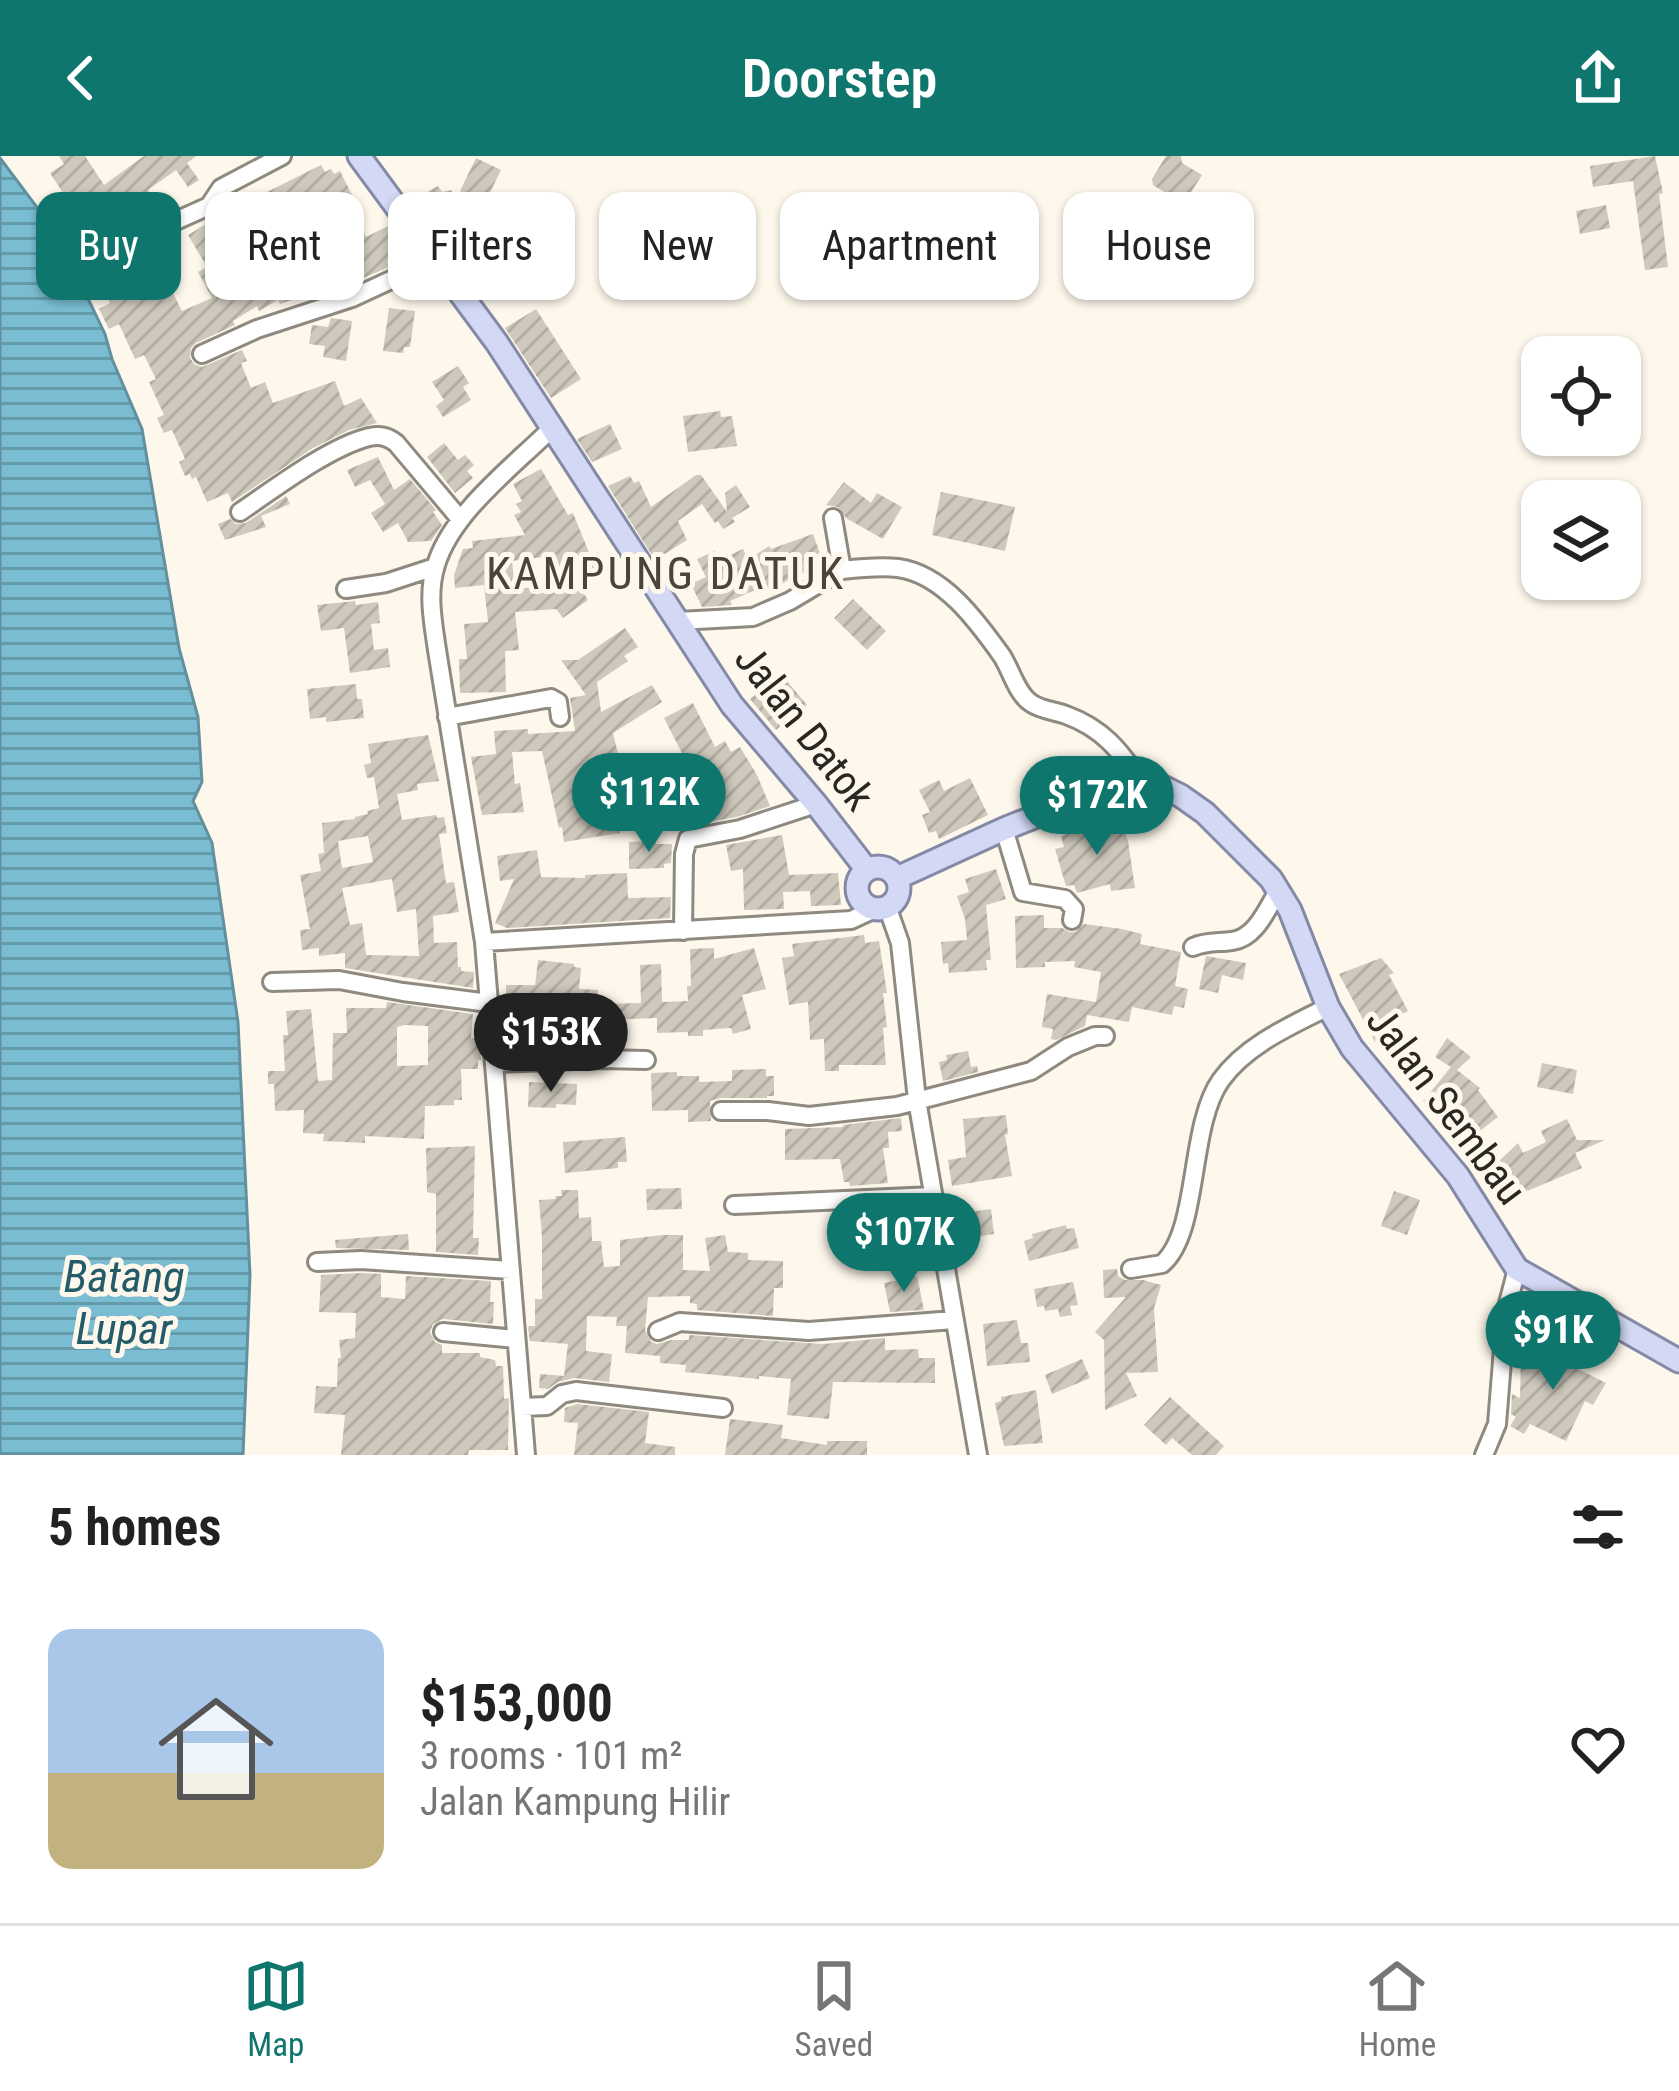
<!DOCTYPE html>
<meta charset="utf-8">
<style>
:root{--surface:#fff;--page:#f6f6f6;--text:#222;--muted:#767676;--line:#e0e0e0;--accent:#0f766e}
body{margin:0;font-family:"Roboto Condensed",sans-serif;background:var(--page);color:var(--text);height:100vh;display:flex;flex-direction:column;font-size:45px;white-space:nowrap}
*{box-sizing:border-box;margin:0}
p{font-size:39px;color:var(--muted)}
.icon{flex:none;width:66px;height:66px;fill:none;stroke:currentColor;stroke-width:2;stroke-linecap:round;stroke-linejoin:round}
.map{position:relative;height:1299px;overflow:hidden}
.panel{display:flex;flex-direction:column;background:var(--surface);flex:1}
.panel>*{flex:none}
.banner{position:absolute;left:36px;top:36px;width:1608px;height:108px;display:flex;gap:24px}
.tools{position:absolute;left:1521px;top:180px;display:grid;gap:24px}
.tools a{display:grid;place-items:center;width:120px;height:120px;border-radius:24px;background:var(--surface);box-shadow:0 3px 9px #0004;font-size:60px}
.price{position:absolute;translate:-50% -102px;padding:0 27px;border-radius:42px;background:var(--accent);color:#fff;font-size:39px;line-height:78px;filter:drop-shadow(0 3px 6px #0008)}
.price::after{content:'';position:absolute;left:50%;top:72px;width:36px;height:27px;margin-left:-18px;background:inherit;clip-path:polygon(0 0,100% 0,50% 100%)}
.price.current{background:#222;color:#fff}
ul{padding:0;list-style:none}
li{display:flex;align-items:center;gap:36px;height:300px;padding:0 48px}
li span{display:grid;place-items:center;flex:none;width:336px;height:240px;border-radius:24px;color:#555}
li>.icon{margin-inline-start:auto}
span .icon{width:144px;height:144px;fill:#fffc;stroke-width:1}
li b{font-size:51px}
h2{display:flex;justify-content:space-between;align-items:center;height:144px;padding:0 48px;font-size:51px}
.tag{padding:0 42px;border-radius:24px;background:var(--surface);box-shadow:0 3px 9px #0004;font-size:42px;line-height:108px}
.tag.current{background:var(--accent);color:#fff}
header{display:flex;justify-content:space-between;align-items:center;height:156px;padding:0 48px;background:var(--accent);color:#fff;font-size:54px;font-weight:600}
.dock{display:flex;justify-content:space-around;align-items:center;height:168px;border-top:3px solid var(--line);background:var(--surface);font-size:33px;color:var(--muted)}
.dock a{display:grid;justify-items:center;gap:6px}
.dock .current{color:var(--accent)}
.map>svg:first-child{display:block}
</style>
<header><svg class="icon" aria-label="back" viewBox="0 0 24 24"><path d="M15 5l-7 7 7 7"/></svg>Doorstep<svg class="icon" aria-label="share" viewBox="0 0 24 24"><path d="M12 15V3M7 8l5-5 5 5M5 13v7h14v-7"/></svg></header>
<div class="map">
<svg width="1679" height="1299" viewBox="0 0 1679 1299">
<defs>
<pattern id="water-rules" width="6" height="5" patternUnits="userSpaceOnUse" patternTransform="scale(3)"><rect width="6" height="5" fill="#7abdd2"/><path d="M0 2.5h6" fill="none" stroke="#649aaa"/></pattern>
<pattern id="building-hatch" width="6" height="6" patternUnits="userSpaceOnUse" patternTransform="scale(3)"><rect width="6" height="6" fill="#cfc9bd"/><path d="M-1 1l2-2M0 6l6-6M5 7l2-2" fill="none" stroke="#b2ada2"/></pattern>
</defs>
<rect width="100%" height="100%" fill="#fef8ec"/>
<path fill="url(#water-rules)" stroke="#62909e" stroke-width="3" d="M0 2 57 78 105 178 112 203 142 273 179 492 198 561 202 626 193 645 212 687 238 866 250 1119 243 1299H0Z"/>
<path fill="url(#building-hatch)" fill-rule="evenodd" d="M59 0H85L104 29 144 0H196L187 7 199 24 188 31 176 14 148 34 151 38 133 50 130 46 118 54 105 36 75 55 50 17 64 8Z
M1166 0H1181L1182 7 1202 19 1179 55 1186 63 1165 81 1193 88 1189 103 1154 95 1158 80 1163 81 1167 61 1159 51 1171 40 1153 29 1152 23Z
M1655 0 1663 37 1659 38 1668 111 1645 114 1633 25 1593 31 1590 10Z
M476 2 501 14 485 47 460 35Z
M321 9 325 16 331 13 334 18 340 15 352 39 346 42 366 81 388 70 402 98 387 105 389 111 333 135 317 100 293 112 301 135 292 138 294 143 280 148 278 144 259 155 257 150 233 165 235 169 196 187 191 192 190 202 194 208 202 211 242 194 247 205 241 207 251 232 265 226 273 247 335 225 344 250 361 242 377 267 349 274 313 292 232 346 228 337 207 346 196 321 192 323 190 318 185 320 179 306 185 303 172 274 164 277 157 262 164 259 149 226 156 223 144 199 135 203 119 168 109 173 99 153 110 147 96 116 123 104 126 109 165 90 177 117 165 122 182 155 212 142 198 116 207 111 188 79 228 55 225 49 236 38 245 52 266 40 265 37Z
M438 30 442 36 451 34 468 65 438 82 411 45Z
M1606 49 1610 72 1580 78 1576 55Z
M389 152 415 155 410 191H404L403 197 383 195Z
M536 153 581 223 551 242 505 172Z
M331 162 352 165 346 205 323 201 325 190 309 188 312 169 328 171Z
M458 210 469 227 463 231 471 244 443 261 436 250 444 244 432 226Z
M720 255 721 261 732 260 737 290 688 296 683 260Z
M610 268 622 293 592 306 577 283Z
M444 287 458 304 465 299 474 309 467 315 473 322 455 337 427 301Z
M378 301 394 334 410 323 436 354 433 356 442 369 431 385 408 386 398 367 383 376 371 357 385 348 370 324 355 331 347 314Z
M541 313 568 359 573 357 590 399 598 396 605 417 577 428 588 444 563 462 556 453 515 456 519 494 505 495 506 536 460 537 459 503H467L464 468 488 466 484 429 455 432 454 419 463 393 473 392 472 385 525 379 514 359 521 356 516 348 522 345 513 328ZM543 401 555 429 515 433 512 405Z
M696 319H701L727 356 725 337 736 329 750 351 732 362 735 366 723 373 718 365 715 367 702 348 678 365 687 384 655 404 608 330 630 320 634 327 639 325 651 351Z
M844 326 871 347 877 337 902 351 883 383 846 362 838 351 826 349Z
M941 336 1015 351 1005 395 932 379Z
M286 340 290 348 261 360 266 371 225 384 218 368 230 363 236 368 246 367Z
M813 378 824 409 791 421 786 416 790 423 770 435 766 429 730 445 732 449 702 451 691 428 706 421 697 403 715 395 719 404 743 393 748 404 769 390 771 393Z
M853 443 886 475 867 494 834 462Z
M355 445 356 449 378 446 380 467 371 468 374 494 388 492 390 511 350 517 344 472 321 475 317 449Z
M625 472 638 491 624 500 628 505 597 526 601 556 652 529 662 546 613 577 624 623 631 621 635 637 615 643 620 677 564 686 562 671 559 672 542 595 512 596 515 628 520 627 524 656 482 659 471 601 496 598 494 575 528 573V578L575 575 570 542 586 539 561 504H578Z
M781 518 807 549 803 552 807 557 795 567 791 562 776 574 750 543Z
M356 528 357 543H362L364 562 326 566V561L310 563 307 533Z
M693 547 715 591 725 585 731 596 740 591 757 619 770 650 737 661 686 670 684 654 696 652 694 643 703 638 664 562Z
M428 579 439 625 417 628 418 634 397 638 402 664 436 659 437 662 444 661 447 677 439 678 446 727 454 726 459 756 433 760 434 787 457 786 458 811H461V815L474 816 473 832 345 812V797L319 800V792L302 794 300 774 310 773 300 719 321 715 318 698 324 697 322 667 355 663V661L368 658 367 655 379 652 374 621 367 622 364 609 371 607 368 588ZM368 680 373 706 342 712 338 685ZM392 723 397 756 416 753 419 800 366 799 362 767 350 769 342 732Z
M970 622 988 659 939 683 936 675 929 677 922 659 930 656 919 634 939 624 944 635Z
M1121 664 1128 685 1135 732 1111 735 1110 728 1077 737 1074 729 1066 730 1055 693 1064 691 1061 680 1101 667Z
M782 679 789 719 838 717 841 749 811 750 810 735 783 736 784 753 744 754 743 713 731 715 726 689Z
M656 685V688H672L671 707 664 708V712L629 713V686Z
M537 694 541 721 585 722V719L627 717 628 742 671 741 670 762 507 772 495 767 514 723 500 725 497 700Z
M996 713 1006 743 986 749 991 804H986L987 814 949 817 948 807 943 808 941 786 967 784 965 763 957 740 969 736 965 723Z
M1044 759V772H1062L1069 776H1075L1084 768 1122 773 1142 778 1140 788 1181 796 1175 830 1188 833 1184 852 1174 850 1172 859 1132 851 1129 866 1087 859 1085 870 1056 884 1051 883 1053 873 1042 871 1047 838 1096 846 1101 816 1074 811 1075 805 1045 806V811L1016 812 1015 760Z
M864 779 865 787 879 785 887 837H883L887 871 883 872 886 909H839V915H825L824 883 810 884 808 846 789 849 782 802 794 800 792 788Z
M714 792V803L754 792 766 833 742 839 751 873 733 878 731 872 703 874V880H688V876L657 877V862L607 864 606 875 566 871V892H541V875H520V852H506V829H535L538 804 574 808V811L581 812 579 833 598 834 597 848 641 847 640 809 661 808 662 846 688 845 687 830H691L690 793Z
M1206 800 1246 807 1243 824 1222 819 1218 837 1199 833Z
M1381 802 1394 817 1389 819 1408 855 1392 863 1398 874 1375 886 1339 818Z
M387 846 473 858 471 882H477V888H480L481 904H478V913H461L462 944H454V949L425 950 424 983 365 980V987L323 985 324 978 303 977 304 954 275 955 274 928H268V915H285L283 879H288L286 855 311 853 318 925 332 924 333 877H347L346 852H386ZM405 869 428 870V909L397 910V871Z
M1447 882 1471 901 1457 914 1480 932 1478 934 1498 961 1468 984 1453 964 1450 968 1423 945 1451 911 1435 901Z
M968 895 971 911 977 910 978 916 943 925 939 906 947 904 946 899Z
M1542 907 1577 914 1573 938 1537 931Z
M766 913V920H774V940H767V942H721L710 945 711 965 688 966V954L652 955 651 917 677 916V920H699V926L732 925V914Z
M529 926 577 928 576 949 556 948V952L528 951Z
M1006 959 1008 978 1005 979 1012 1020 952 1030 948 1004 966 1001 963 963Z
M901 962 902 975 888 976 889 992H883L888 1027 850 1030 849 1026H844L840 1003 785 1004V973L843 971V969Z
M1567 963 1577 984H1605L1575 997 1582 1012 1510 1042 1496 1008 1518 987 1523 997 1546 986 1541 975Z
M625 981 627 1006H618V1012L565 1017 563 986Z
M475 990 473 1082H479L478 1099 436 1096V1038L427 1036 426 992Z
M681 1032 682 1053 647 1054 646 1033Z
M561 1034H578L579 1062 591 1061 592 1085H601L604 1111 620 1110V1084L663 1079H683V1114L710 1115 705 1082 725 1079 728 1096 748 1097V1104L783 1105V1132H774L773 1160 697 1154V1148L690 1147V1140L648 1141 645 1174 651 1186 657 1188 671 1184H689V1179L823 1188 885 1182V1194L918 1193 919 1202H935V1227L833 1226 829 1263 787 1259 791 1223 759 1220V1223L685 1216 686 1209 660 1207V1200L625 1197 627 1170H616L617 1161 587 1160 586 1195 612 1198 609 1226 574 1222 558 1226 548 1233 539 1232 540 1218 564 1220 568 1188 530 1185 528 1172 529 1170H535V1143H542V1081L539 1044 556 1043 555 1040H562Z
M1394 1035 1420 1044 1407 1079 1381 1070Z
M969 1053 970 1056 991 1053 994 1078 954 1084 950 1056Z
M1066 1069 1067 1073 1074 1072 1079 1092 1029 1105 1024 1085 1033 1082 1032 1078Z
M408 1078 409 1094 336 1092 335 1084Z
M1117 1113 1118 1120 1125 1124H1143L1161 1129 1154 1152 1158 1216 1126 1217 1137 1240 1105 1254 1104 1184 1095 1176 1126 1141 1104 1142 1103 1114Z
M361 1117 381 1118V1141L405 1143 406 1120 491 1125 490 1146H494L493 1168 443 1163 433 1168 430 1176 435 1186 442 1189V1197H480V1201L495 1204 496 1210H503L504 1243 509 1242 508 1294H469L468 1299H341L345 1259 314 1257 316 1230 337 1231 338 1202H341L339 1184 355 1182 356 1157 319 1156 321 1119Z
M917 1120 924 1154 890 1156 884 1127Z
M1073 1126 1078 1149 1070 1150 1072 1159 1060 1161 1058 1153 1045 1155 1044 1150 1037 1151 1034 1133Z
M1017 1164 1021 1187H1028L1030 1206 987 1210 983 1168Z
M1543 1187 1566 1205 1570 1198 1585 1206 1578 1213 1606 1227 1593 1249 1585 1245 1566 1285 1530 1268 1524 1278 1510 1270 1516 1261 1511 1258 1512 1238 1520 1242 1521 1199 1540 1201Z
M1082 1203 1090 1222 1052 1238 1045 1219Z
M1036 1234 1043 1287 1004 1290 995 1247 1001 1245V1241Z
M1170 1241 1224 1290 1216 1299H1192L1172 1282 1166 1289 1144 1269Z
M577 1248 649 1256 645 1287 675 1291V1299H574L578 1267 564 1266 565 1252Z
M730 1263 783 1269 781 1282 827 1289V1285H867V1299H725Z"/>
<g fill="none" stroke-linecap="round" stroke-linejoin="round">
<defs>
<path id="minor" d="M120 90 209 50 221 32 282 0
M202 198 257 173 352 142 434 104
M240 356C274 333 329 291 369 281 380 279 387 280 396 287L460 363
M842 414C860 412 879 410 898 412 943 418 977 465 1002 500 1011 514 1017 538 1031 547 1041 554 1055 555 1066 559 1102 572 1120 594 1141 626
M346 433 386 427 435 411
M678 465 753 461 790 445 842 414 833 362
M447 561 551 542 558 546 560 561
M1004 673 1023 736 1065 743 1074 753 1072 764
M887 750 900 787 917 944 978 1299
M683 775 684 698 688 683 740 673 816 648
M484 786 851 764 877 752
M1193 791C1207 785 1218 787 1232 785 1256 782 1267 753 1278 735
M272 826 339 824 403 836 489 847
M494 907 601 903 646 904
M721 955H768L809 960 897 950 1031 915 1068 891 1095 880H1105
M734 1049 933 1040
M317 1106 361 1104 511 1114
M1131 1113 1162 1108C1200 1076 1188 970 1221 924 1246 889 1290 870 1328 851
M658 1175 680 1166 809 1175 954 1164
M443 1176 516 1183
M522 1251 547 1250 562 1238 576 1235 723 1252
M526 1299 484 786 437 494C433 466 427 437 436 409 452 356 514 310 552 272
M1484 1299 1497 1268 1506 1155 1517 1113"/>
<path id="major" d="M359 0 497 187 732 549 816 648 867 714
M857 732a21 21 0 1 1 42 0a21 21 0 1 1-42 0Z
M897 722 1004 673 1104 633 1141 626 1159 629 1181 640 1205 657 1271 723 1290 754 1328 851 1352 892 1458 1020 1517 1113 1679 1205"/>
</defs>
<use href="#minor" stroke="#8f8a7f" stroke-width="22"/>
<use href="#major" stroke="#848aa6" stroke-width="27"/>
<use href="#minor" stroke="#fff" stroke-width="16"/>
<use href="#major" stroke="#d3d9f4" stroke-width="21"/>
</g>
<g text-anchor="middle" stroke-width="10" stroke-linejoin="round" paint-order="stroke">
<g font-size="42" fill="#2a2723" stroke="#fef8ec">
<text transform="translate(805 571) rotate(52)" y="15">Jalan Datok</text>
<text transform="translate(1447 949) rotate(53)" y="15">Jalan Sembau</text>
</g>
<g font-size="45" letter-spacing="3" fill="#4a453b" stroke="#fef8ec">
<text x="666" y="433">KAMPUNG DATUK</text>
</g>
<g font-size="45" font-style="italic" fill="#245b6b" stroke="#fef8ec">
<text x="124" y="1136">Batang<tspan x="124" dy="52">Lupar</tspan></text>
</g>
</g>
</svg>
<div class="tools">
<a><svg class="icon" aria-label="locate" viewBox="0 0 24 24"><circle cx="12" cy="12" r="6"/><path d="M12 2v4M12 18v4M2 12h4M18 12h4"/></svg></a>
<a><svg class="icon" aria-label="layers" viewBox="0 0 24 24"><path d="M12 4l9 5-9 5-9-5zM3 14l9 5 9-5"/></svg></a>
</div>
<b class="price" style="left:649px;top:699px">$112K</b>
<b class="price" style="left:1097px;top:702px">$172K</b>
<b class="price current" style="left:551px;top:939px">$153K</b>
<b class="price" style="left:904px;top:1139px">$107K</b>
<b class="price" style="left:1553px;top:1237px">$91K</b>
<div class="banner">
<a class="tag current">Buy</a>
<a class="tag">Rent</a>
<a class="tag">Filters</a>
<a class="tag">New</a>
<a class="tag">Apartment</a>
<a class="tag">House</a>
</div>
</div>
<section class="panel">
<h2>5 homes<svg class="icon" aria-label="filters" viewBox="0 0 24 24"><path d="M4 7h16M4 17h16"/><circle cx="9" cy="7" r="2"/><circle cx="15" cy="17" r="2"/></svg></h2>
<ul>
<li><span style="background:linear-gradient(#a9c7e8 60%,#c2b280 0)"><svg class="icon" aria-label="home" viewBox="0 0 24 24"><path d="M3 11l9-7 9 7M6 9v11h12V9"/></svg></span><div><b>$153,000</b><p>3 rooms · 101 m²</p><p>Jalan Kampung Hilir</p></div><svg class="icon" aria-label="heart" viewBox="0 0 24 24"><path d="M12 20l-8-8c-3-5 5-10 8-4 3-6 11-1 8 4z"/></svg></li>
</ul>
</section>
<nav class="dock">
<a class="current"><svg class="icon" aria-label="map" viewBox="0 0 24 24"><path d="M3 6l6-2 6 2 6-2v14l-6 2-6-2-6 2zM9 4v14M15 6v14"/></svg>Map</a>
<a><svg class="icon" aria-label="saved" viewBox="0 0 24 24"><path d="M7 4h10v16l-5-4-5 4z"/></svg>Saved</a>
<a><svg class="icon" aria-label="home" viewBox="0 0 24 24"><path d="M3 11l9-7 9 7M6 9v11h12V9"/></svg>Home</a>
</nav>
